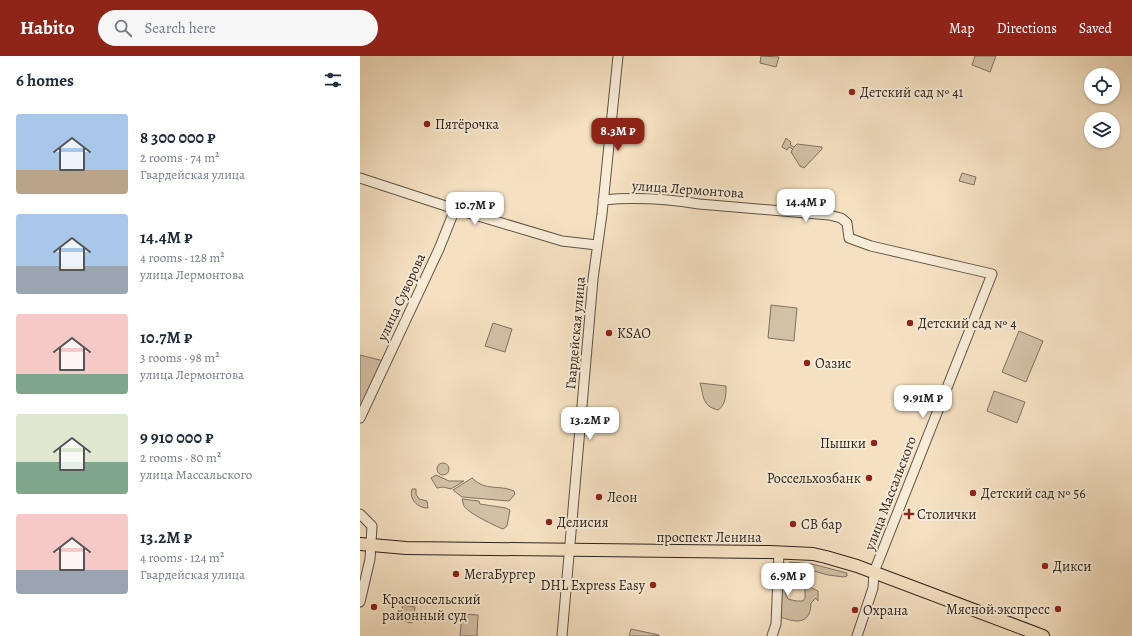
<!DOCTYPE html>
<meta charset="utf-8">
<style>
:root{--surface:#fff;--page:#f6f6f7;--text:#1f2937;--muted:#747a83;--accent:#8f2418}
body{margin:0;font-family:Alegreya,serif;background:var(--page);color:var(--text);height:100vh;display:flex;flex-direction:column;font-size:15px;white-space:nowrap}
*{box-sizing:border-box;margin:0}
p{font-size:13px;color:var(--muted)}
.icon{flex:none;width:22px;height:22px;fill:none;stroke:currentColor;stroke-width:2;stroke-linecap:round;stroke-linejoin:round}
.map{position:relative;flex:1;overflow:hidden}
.details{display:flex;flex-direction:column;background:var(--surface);width:360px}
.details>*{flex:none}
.buttons{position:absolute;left:724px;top:12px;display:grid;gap:8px}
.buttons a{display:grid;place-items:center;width:36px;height:36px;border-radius:50%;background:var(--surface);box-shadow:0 1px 3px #0004;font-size:20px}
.price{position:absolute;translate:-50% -34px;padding:0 9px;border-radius:8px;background:#fff;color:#222;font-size:13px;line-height:26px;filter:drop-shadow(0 1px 2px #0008)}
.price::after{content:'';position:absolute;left:50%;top:24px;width:12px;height:9px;margin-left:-6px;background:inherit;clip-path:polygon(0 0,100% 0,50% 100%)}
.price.on{background:var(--accent);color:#fff}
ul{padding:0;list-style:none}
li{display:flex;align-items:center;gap:12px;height:100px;padding:0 16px}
li span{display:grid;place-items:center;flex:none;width:112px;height:80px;border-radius:4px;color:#555}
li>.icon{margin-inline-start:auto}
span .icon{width:48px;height:48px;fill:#fffc;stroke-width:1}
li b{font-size:17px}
h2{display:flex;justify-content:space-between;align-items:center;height:48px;padding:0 16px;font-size:17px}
header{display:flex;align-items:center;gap:24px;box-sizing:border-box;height:56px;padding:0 20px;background:var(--accent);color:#fff}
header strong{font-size:19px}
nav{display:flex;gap:22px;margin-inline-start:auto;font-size:14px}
.search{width:280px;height:36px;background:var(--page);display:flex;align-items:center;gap:10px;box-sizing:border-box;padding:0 14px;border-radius:22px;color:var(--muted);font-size:15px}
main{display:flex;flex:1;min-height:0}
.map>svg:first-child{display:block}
</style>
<header>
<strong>Habito</strong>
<div class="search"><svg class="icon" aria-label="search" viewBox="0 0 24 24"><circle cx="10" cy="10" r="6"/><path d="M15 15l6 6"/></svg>Search here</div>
<nav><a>Map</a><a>Directions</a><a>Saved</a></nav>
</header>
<main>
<section class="details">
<h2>6 homes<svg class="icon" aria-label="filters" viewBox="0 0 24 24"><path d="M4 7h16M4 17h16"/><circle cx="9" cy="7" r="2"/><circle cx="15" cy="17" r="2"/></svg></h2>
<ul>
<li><span style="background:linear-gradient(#a9c7e8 70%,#b9a48a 0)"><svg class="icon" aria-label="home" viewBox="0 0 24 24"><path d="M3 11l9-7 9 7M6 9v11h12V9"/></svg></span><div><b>8 300 000 ₽</b><p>2 rooms · 74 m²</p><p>Гвардейская улица</p></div></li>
<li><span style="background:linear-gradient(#a9c7e8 65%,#9aa5b1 0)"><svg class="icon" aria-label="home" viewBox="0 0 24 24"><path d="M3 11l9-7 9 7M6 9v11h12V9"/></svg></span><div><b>14.4M ₽</b><p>4 rooms · 128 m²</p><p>улица Лермонтова</p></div></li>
<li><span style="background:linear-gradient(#f6c9c9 75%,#7fa58c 0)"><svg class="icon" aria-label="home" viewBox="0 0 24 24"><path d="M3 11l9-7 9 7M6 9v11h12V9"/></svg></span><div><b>10.7M ₽</b><p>3 rooms · 98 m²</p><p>улица Лермонтова</p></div></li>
<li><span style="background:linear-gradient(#dfe7d0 60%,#7fa58c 0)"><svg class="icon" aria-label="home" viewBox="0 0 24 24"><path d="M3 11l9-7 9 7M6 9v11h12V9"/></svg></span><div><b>9 910 000 ₽</b><p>2 rooms · 80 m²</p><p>улица Массальского</p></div></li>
<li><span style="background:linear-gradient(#f6c9c9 70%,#9aa5b1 0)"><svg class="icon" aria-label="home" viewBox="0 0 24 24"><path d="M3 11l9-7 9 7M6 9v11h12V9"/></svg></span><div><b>13.2M ₽</b><p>4 rooms · 124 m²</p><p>Гвардейская улица</p></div></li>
</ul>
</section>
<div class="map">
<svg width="772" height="580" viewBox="0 0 772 580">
<rect width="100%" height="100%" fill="#f5e1c2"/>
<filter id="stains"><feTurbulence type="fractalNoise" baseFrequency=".005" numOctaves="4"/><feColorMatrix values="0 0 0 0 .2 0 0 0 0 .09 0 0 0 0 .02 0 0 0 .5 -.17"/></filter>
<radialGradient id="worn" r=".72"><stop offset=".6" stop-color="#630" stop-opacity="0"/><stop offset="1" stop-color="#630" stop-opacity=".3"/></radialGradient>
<path fill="#d3c1a6" stroke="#817262" d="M401 0 419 1 416 11 400 7Z
M615 0H636L630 16 612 9Z
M426 82 431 86 430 89 434 91 437 88 462 91V93L444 112 440 110 431 96 433 93 429 91 427 94 422 91Z
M602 117 616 121 614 129 599 125Z
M411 249 437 252 434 285 408 282Z
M133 267 152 273 145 296 125 290Z
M659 275 683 285 666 326 642 316Z
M0 299 24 305 0 355Z
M340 327 366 330C366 338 366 349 358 354 342 350 344 341 340 327Z
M634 335 665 346 657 367 627 355Z
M77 413a6 6 0 1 1 12 0a6 6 0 1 1-12 0Z
M76 419 89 425H104L91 433 83 431 77 432 71 422Z
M112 422C127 436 137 428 154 435L155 438 149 445 102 441 93 434Z
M52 433H56V438L59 443 67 445 68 452C57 452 49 443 52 433Z
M102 443 119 445 120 448 146 452 150 454 147 470 143 473C135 470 108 457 104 450 103 448 103 446 102 443Z
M430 506 452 508 487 517V520L484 521 468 519 443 512 435 511 427 514C421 524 423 533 428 543L436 545H443L445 542V530L452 532 458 535V545L456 542 451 547C451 564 441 568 427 563 423 562 421 562 419 558L422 512Z
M43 549 55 551 54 557 68 560 66 566 53 563 52 567 39 564Z
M102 558 118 559 117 580H100Z
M271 573 299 579V580H269Z"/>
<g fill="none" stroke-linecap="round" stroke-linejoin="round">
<defs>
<path id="minor" d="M0 122 95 153 202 185 237 189
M243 144C275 141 307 143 339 148L469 159 481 162 487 167 489 182 511 190 632 218 514 516 513 532 497 580
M0 362 79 193 95 153
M0 458 12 470 10 503 0 546
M202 580 233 223 242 158 258 0
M412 580 416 568 419 497"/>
<path id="major" d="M0 488 46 492 410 496 453 498 466 501 497 510 683 580"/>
</defs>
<use href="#minor" stroke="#605246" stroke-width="11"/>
<use href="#major" stroke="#2f231d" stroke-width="14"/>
<use href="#minor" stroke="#f8ecd7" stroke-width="9"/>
<use href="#major" stroke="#f5e1c2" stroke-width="12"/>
</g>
<g fill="#8f2418" stroke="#f8ecd7" stroke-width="1.5">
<circle cx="492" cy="36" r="4"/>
<circle cx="67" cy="68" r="4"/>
<circle cx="550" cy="267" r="4"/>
<circle cx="249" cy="277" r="4"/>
<circle cx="447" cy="307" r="4"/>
<circle cx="514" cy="387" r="4"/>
<circle cx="509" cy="422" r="4"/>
<circle cx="613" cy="437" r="4"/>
<circle cx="239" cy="441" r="4"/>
<path d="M547 452h4v4h4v4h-4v4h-4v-4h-4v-4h4z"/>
<circle cx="189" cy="466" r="4"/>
<circle cx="433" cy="468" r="4"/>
<circle cx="685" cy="510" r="4"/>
<circle cx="96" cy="518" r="4"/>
<circle cx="293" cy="529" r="4"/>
<circle cx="14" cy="551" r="4"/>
<circle cx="698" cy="553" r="4"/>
<circle cx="495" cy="554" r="4"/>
</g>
<g text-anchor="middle" stroke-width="4" stroke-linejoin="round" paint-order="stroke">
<g font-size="14" fill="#2f231d" stroke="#f8ecd7" text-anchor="start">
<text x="500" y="41">Детский сад № 41</text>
<text x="75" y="73">Пятёрочка</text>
<text x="558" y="272">Детский сад № 4</text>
<text x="257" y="282">KSAO</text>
<text x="455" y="312">Оазис</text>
<text x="506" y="392" text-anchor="end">Пышки</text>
<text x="501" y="427" text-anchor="end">Россельхозбанк</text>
<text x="621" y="442">Детский сад № 56</text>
<text x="247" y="446">Леон</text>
<text x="557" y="463">Столички</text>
<text x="197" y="471">Делисия</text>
<text x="441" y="473">СВ бар</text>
<text x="693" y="515">Дикси</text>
<text x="104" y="523">МегаБургер</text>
<text x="285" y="534" text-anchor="end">DHL Express Easy</text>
<text x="22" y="548">Красносельский<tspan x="22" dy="16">районный суд</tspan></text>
<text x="690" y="558" text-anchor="end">Мясной экспресс</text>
<text x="503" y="559">Охрана</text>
</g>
<g font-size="14" fill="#2f231d" stroke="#f8ecd7">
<text transform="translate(328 133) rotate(4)" y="5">улица Лермонтова</text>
<text transform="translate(41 241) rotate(-65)" y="5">улица Суворова</text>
<text transform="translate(215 277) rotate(-85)" y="5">Гвардейская улица</text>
<text transform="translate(530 437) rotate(-69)" y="5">улица Массальского</text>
<text x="349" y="486">проспект Ленина</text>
</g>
</g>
<rect width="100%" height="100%" filter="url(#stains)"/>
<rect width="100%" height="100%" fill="url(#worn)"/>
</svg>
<div class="buttons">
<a><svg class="icon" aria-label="locate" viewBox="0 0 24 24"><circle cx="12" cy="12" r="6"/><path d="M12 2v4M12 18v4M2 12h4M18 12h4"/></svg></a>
<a><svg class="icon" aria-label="layers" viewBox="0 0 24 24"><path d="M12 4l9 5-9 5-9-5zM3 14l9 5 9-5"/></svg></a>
</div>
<b class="price on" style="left:258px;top:96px">8.3M ₽</b>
<b class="price" style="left:446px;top:167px">14.4M ₽</b>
<b class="price" style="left:115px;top:170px">10.7M ₽</b>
<b class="price" style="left:563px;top:363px">9.91M ₽</b>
<b class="price" style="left:230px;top:385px">13.2M ₽</b>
<b class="price" style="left:428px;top:541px">6.9M ₽</b>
</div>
</main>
